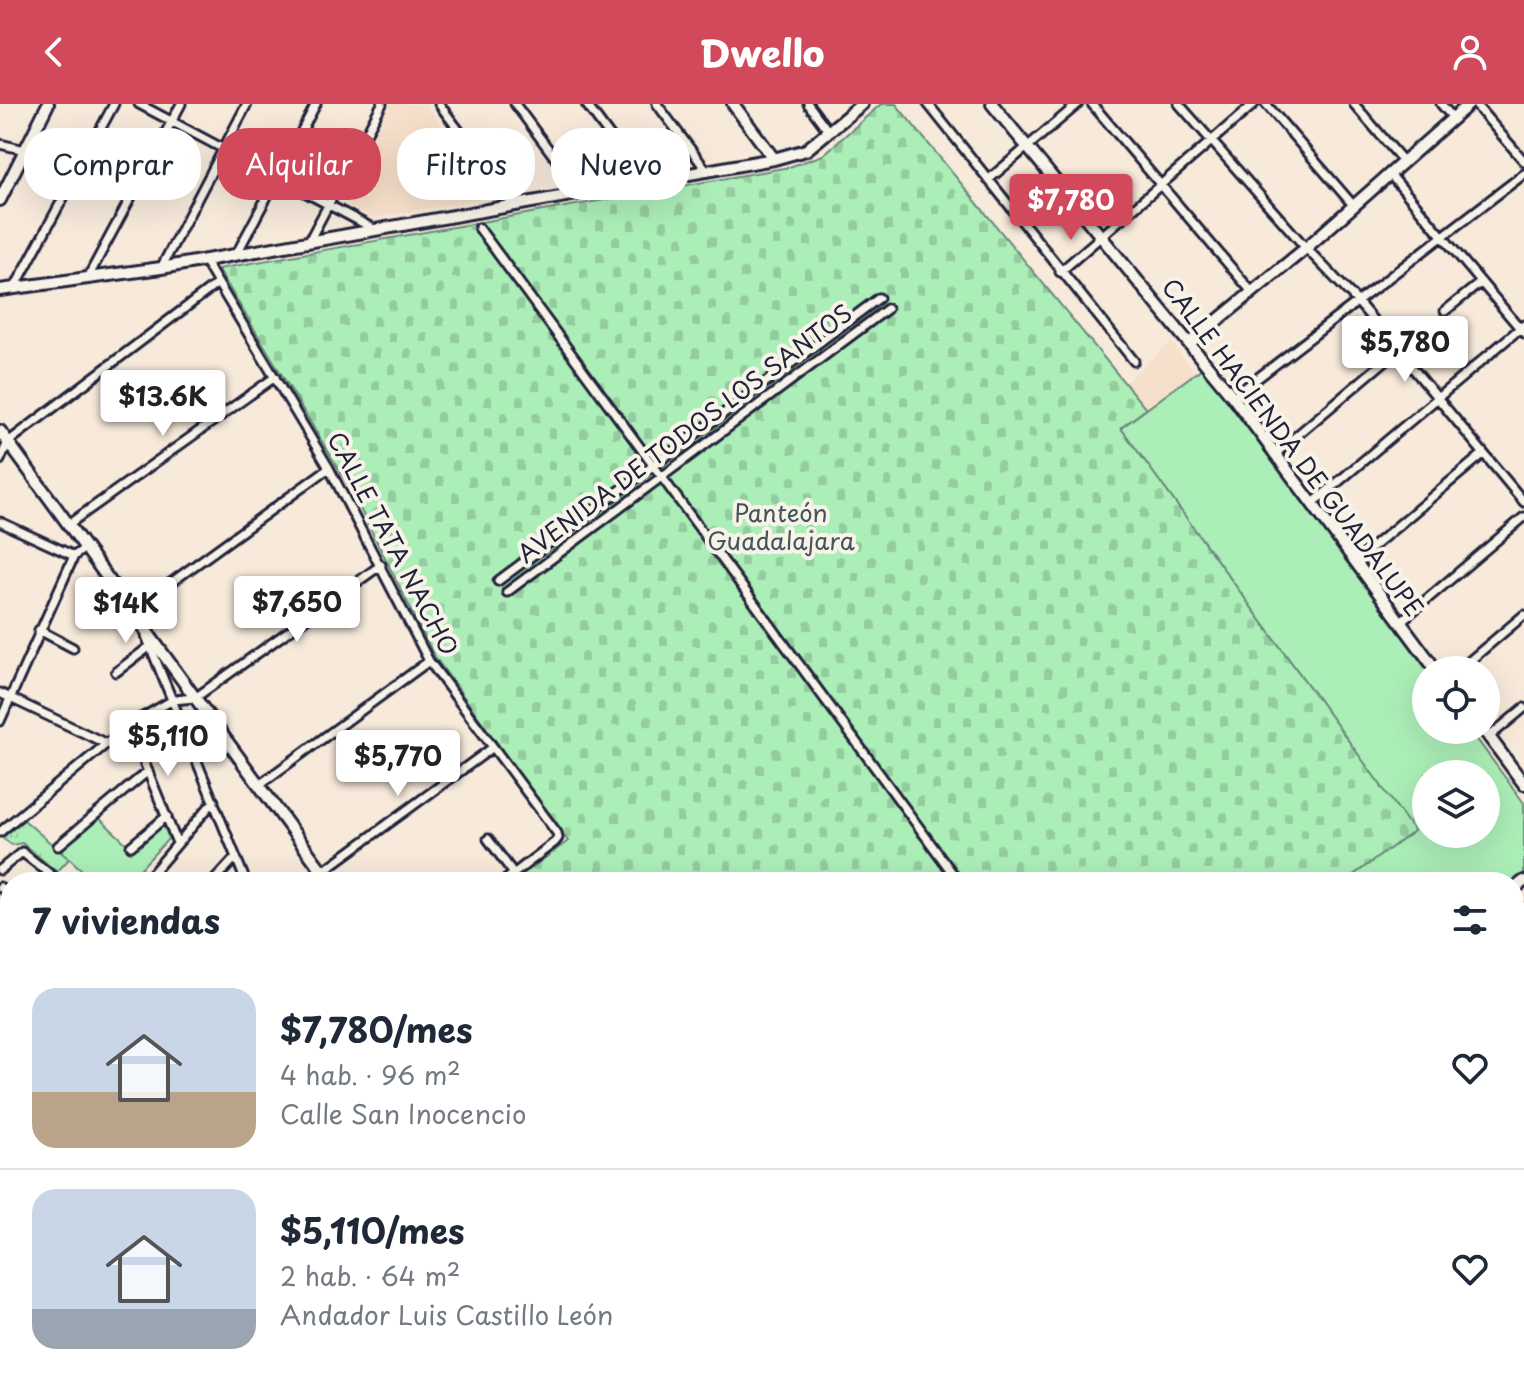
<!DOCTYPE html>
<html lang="es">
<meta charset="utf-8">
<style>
:root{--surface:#fff;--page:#f2f2f3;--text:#1f2937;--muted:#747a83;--line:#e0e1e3;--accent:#d1495b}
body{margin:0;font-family:"Playpen Sans",sans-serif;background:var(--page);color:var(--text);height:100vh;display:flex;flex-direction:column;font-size:30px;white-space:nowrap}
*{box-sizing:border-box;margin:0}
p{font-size:26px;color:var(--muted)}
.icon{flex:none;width:44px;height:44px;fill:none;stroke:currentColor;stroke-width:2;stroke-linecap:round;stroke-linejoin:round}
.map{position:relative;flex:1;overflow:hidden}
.details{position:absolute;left:0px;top:768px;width:1524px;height:514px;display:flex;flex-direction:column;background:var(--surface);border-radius:32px 32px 0 0;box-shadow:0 8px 32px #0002}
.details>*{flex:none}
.hud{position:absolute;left:24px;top:24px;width:800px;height:72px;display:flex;gap:16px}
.controls{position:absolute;left:1412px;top:552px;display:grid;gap:16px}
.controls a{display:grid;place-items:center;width:88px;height:88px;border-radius:50%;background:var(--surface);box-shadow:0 8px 32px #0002;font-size:40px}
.price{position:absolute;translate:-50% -68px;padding:0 18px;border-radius:8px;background:#fff;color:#222;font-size:26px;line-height:52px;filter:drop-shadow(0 2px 4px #0008)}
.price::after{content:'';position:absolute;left:50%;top:48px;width:24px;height:18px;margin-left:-12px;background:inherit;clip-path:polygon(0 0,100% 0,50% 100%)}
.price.current{background:var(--accent);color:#fff}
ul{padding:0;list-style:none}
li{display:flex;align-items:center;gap:24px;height:200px;padding:0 32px}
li+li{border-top:2px solid var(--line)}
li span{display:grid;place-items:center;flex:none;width:224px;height:160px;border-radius:24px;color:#555}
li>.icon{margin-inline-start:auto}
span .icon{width:96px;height:96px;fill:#fffc;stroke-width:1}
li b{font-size:34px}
h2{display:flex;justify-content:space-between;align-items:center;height:96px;padding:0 32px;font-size:34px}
.chip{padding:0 28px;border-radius:32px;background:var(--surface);box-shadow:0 8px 32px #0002;font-size:28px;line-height:72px}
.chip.current{background:var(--accent);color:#fff}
header{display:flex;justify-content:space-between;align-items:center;height:104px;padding:0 32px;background:var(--accent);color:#fff;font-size:36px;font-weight:800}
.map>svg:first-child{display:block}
</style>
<header><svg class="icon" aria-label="back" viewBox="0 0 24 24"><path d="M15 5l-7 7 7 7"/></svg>Dwello<svg class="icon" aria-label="person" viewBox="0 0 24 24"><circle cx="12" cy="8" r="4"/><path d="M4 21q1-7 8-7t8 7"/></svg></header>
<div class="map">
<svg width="1524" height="1281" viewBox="0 0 1524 1281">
<defs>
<pattern id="grass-tufts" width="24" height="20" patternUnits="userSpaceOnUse" patternTransform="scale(2)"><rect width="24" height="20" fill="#aceeb8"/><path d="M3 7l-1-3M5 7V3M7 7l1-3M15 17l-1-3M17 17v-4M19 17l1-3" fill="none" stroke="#94cc9f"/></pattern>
<pattern id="cemetery-stones" width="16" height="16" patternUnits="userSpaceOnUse" patternTransform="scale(2)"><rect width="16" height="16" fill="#aceeb8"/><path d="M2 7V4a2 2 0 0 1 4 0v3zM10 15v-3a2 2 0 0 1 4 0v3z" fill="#94cc9f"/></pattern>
</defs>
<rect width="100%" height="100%" fill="#f7eadb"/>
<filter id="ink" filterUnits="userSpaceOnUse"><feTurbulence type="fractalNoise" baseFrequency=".0125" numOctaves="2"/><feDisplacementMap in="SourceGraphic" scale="16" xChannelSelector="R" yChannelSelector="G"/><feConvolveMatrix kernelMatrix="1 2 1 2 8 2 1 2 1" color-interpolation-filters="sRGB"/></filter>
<g filter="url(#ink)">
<path fill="#f7e0cb" d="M390 0H426L493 93 373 114 340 96Z
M1171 238 1196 269 1146 305 1125 279Z"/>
<path fill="url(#grass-tufts)" stroke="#67887a" stroke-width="2" d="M24 716 69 755 57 768 22 739 12 741 2 734Z"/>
<path fill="url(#cemetery-stones)" stroke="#67887a" stroke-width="2" d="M881 0H896L1146 305 1121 324 1415 727 1344 778H512L568 737 435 553 347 379 218 165 789 63 823 51Z"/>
<path fill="#aceeb8" stroke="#67887a" stroke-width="2" fill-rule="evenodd" d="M1205 262 1427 566 1426 626H1470L1524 699V772L1514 779 1344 778 1414 727 1121 324ZM1426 670H1486V730H1426Z
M97 712 131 744 163 717 169 734 128 778H95L58 744Z
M703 1272H815L803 1281H710Z"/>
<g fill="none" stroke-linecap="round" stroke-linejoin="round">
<defs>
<path id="street" d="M139 0 376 126
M439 0 515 101
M515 0 581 89
M586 0 644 78
M657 0 706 66
M808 0 829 28
M928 0 1134 257
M1092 0 1252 188
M1179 0 1306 144 1357 197 1524 398
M1266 0 1353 101
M1354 0 1403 57
M1441 0 1453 14
M1475 0 1524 57
M0 40 25 46
M1389 69 1524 229
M988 76 1078 0
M479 124 959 778
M309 137 382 0
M236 151 316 0
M204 156 329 364 429 557 557 729 558 734 555 738 503 778
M161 164 247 0
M1060 168 1254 0
M87 175 181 0
M14 185 114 0
M1445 207 1480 179
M1233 293 1524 70
M1275 350 1398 246
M0 356 8 338 218 179
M1312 400 1524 221
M0 418 74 452 85 444
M69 420 275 273
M1356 457 1483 350
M498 477 879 194
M507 488 887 205
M132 507 329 364
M1400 518 1524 413
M39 526 73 544
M146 532 246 778
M1459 566 1524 511
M116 568 153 540
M0 589 107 640
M0 617 74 452
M129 621 177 739
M1489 633 1524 604
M259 681 429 557
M0 728 129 621 173 596 195 594 381 461
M488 735 514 770
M58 742 148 667
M131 742 167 712
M0 766 22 748 60 778
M322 768 492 644
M145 778 214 697
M213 778 236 753
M0 783 10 792
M1514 793 1524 808
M0 842 10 851
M0 906 10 926
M1514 925 1524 938
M0 934 10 923
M0 1020 10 1009
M1514 1036 1524 1030
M0 1079 10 1080
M0 1132 10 1134
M1514 1148 1524 1141
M0 1189 10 1190
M0 1243 10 1245
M1514 1269 1524 1262
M458 1272 463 1281
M1139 1272 1146 1281
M1325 1272 1331 1281
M160 1281 161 1272
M216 1281 217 1272
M491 1281 503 1272
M671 1281 683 1272
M1008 1281 1020 1272
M1173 1281 1185 1272
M1335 1281 1348 1272
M1498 1281 1510 1272"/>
<path id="secondary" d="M733 0 774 55
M992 0 1233 293 1436 566
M0 96 48 0
M0 186 161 164 774 55 806 46 862 0
M1190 239 1306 144 1469 0
M0 327 330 778
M1484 626 1524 680
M1514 785 1524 777
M1514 1056 1524 1067
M690 1272 697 1281
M952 1272 959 1281
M845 1281 858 1272"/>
</defs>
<use href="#street" stroke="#22223b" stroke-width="13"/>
<use href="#secondary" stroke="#22223b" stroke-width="16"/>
<use href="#street" stroke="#f7f3e8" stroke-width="7"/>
<use href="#secondary" stroke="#f7f3e8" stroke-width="10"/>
</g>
</g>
<g text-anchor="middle" stroke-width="8" stroke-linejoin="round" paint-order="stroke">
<g font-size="24" fill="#22223b" stroke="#f7f3e8">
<text transform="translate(685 330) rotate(-37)" y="8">AVENIDA DE TODOS LOS SANTOS</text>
<text transform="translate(1292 344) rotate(53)" y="8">CALLE HACIENDA DE GUADALUPE</text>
<text transform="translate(392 440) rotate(62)" y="8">CALLE TATA NACHO</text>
</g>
<g font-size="24" fill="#44555a" stroke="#f7f3e8">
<text x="781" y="418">Panteón<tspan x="781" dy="28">Guadalajara</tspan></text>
</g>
</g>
</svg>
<div class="controls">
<a><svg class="icon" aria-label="locate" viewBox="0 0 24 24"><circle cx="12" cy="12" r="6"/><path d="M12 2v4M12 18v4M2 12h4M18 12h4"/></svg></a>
<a><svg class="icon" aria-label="layers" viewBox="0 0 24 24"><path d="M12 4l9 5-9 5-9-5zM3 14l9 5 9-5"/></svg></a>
</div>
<b class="price current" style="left:1071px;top:138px">$7,780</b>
<b class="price" style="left:1405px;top:280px">$5,780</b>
<b class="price" style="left:163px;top:334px">$13.6K</b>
<b class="price" style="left:297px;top:540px">$7,650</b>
<b class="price" style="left:126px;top:541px">$14K</b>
<b class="price" style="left:168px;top:674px">$5,110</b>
<b class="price" style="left:398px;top:694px">$5,770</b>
<div class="hud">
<a class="chip">Comprar</a>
<a class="chip current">Alquilar</a>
<a class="chip">Filtros</a>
<a class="chip">Nuevo</a>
</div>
<section class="details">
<h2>7 viviendas<svg class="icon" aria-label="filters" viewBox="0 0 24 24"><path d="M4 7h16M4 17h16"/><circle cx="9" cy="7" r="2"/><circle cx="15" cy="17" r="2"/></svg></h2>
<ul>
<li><span style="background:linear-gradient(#c9d6e8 65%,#b9a48a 0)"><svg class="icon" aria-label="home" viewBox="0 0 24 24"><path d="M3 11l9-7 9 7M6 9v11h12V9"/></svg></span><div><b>$7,780/mes</b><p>4 hab. · 96 m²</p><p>Calle San Inocencio</p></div><svg class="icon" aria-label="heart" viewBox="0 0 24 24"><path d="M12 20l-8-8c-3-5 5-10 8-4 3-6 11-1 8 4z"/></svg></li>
<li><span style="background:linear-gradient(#c9d6e8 75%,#9aa5b1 0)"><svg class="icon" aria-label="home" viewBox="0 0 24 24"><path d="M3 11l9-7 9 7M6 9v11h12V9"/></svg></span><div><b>$5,110/mes</b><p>2 hab. · 64 m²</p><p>Andador Luis Castillo León</p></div><svg class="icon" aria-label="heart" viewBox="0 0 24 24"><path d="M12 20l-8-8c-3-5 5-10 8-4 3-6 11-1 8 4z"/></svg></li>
</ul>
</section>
</div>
